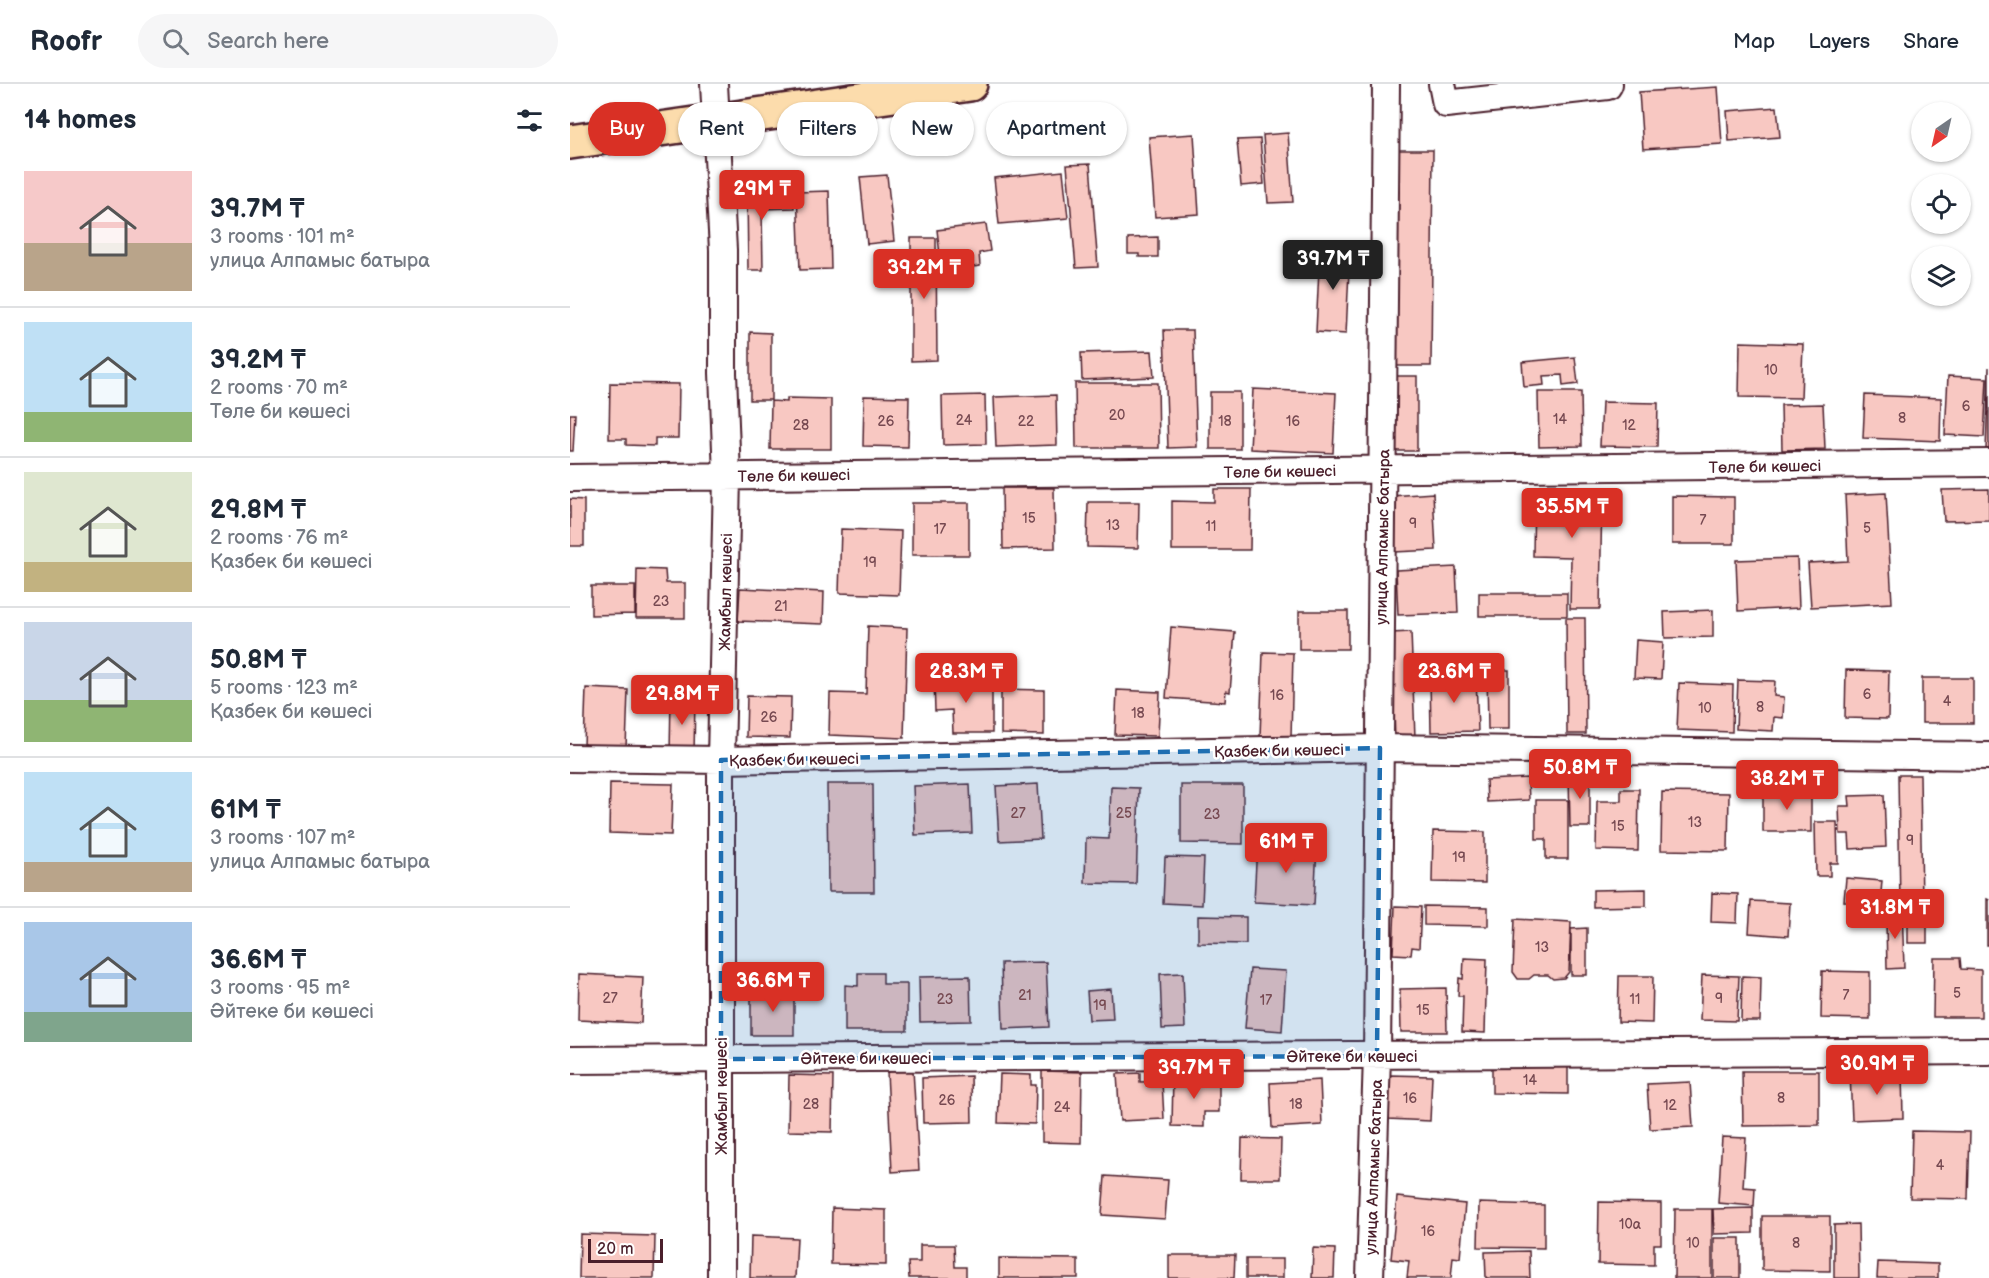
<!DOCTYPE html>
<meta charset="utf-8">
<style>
:root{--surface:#fff;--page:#f6f6f7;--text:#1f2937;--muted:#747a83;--line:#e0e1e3;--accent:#d93025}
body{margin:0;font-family:"Balsamiq Sans",sans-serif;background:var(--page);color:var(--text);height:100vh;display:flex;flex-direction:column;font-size:22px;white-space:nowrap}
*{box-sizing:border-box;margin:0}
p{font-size:20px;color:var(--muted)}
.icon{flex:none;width:33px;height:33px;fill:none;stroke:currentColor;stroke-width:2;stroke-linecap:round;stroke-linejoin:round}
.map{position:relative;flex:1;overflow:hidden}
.side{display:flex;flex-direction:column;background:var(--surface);width:570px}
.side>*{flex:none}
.hud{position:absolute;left:18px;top:18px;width:570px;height:54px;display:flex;gap:12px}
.needle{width:39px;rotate:214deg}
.fabs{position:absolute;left:1341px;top:18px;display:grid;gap:12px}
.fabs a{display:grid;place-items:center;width:60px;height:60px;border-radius:50%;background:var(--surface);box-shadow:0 2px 4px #0004;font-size:30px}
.scale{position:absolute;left:18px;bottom:15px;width:75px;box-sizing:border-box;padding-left:6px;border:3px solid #4a1f2b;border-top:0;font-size:16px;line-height:21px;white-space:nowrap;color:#4a1f2b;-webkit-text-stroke:4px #fff;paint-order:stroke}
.price{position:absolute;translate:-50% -51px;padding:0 14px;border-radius:6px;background:var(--accent);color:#fff;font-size:20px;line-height:39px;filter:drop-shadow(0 2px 3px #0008)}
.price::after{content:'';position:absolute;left:50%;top:36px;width:18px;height:14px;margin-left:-9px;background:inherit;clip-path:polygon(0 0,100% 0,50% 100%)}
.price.on{background:#222;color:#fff}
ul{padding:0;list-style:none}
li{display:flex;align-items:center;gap:18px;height:150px;padding:0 24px}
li+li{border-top:2px solid var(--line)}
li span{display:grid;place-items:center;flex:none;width:168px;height:120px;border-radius:0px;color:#555}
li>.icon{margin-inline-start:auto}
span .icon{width:72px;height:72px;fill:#fffc;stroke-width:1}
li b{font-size:26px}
h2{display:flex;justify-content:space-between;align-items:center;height:72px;padding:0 24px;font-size:26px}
.chip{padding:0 21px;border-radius:27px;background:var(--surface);box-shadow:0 2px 4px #0004;font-size:21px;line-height:54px}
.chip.on{background:var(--accent);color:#fff}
header{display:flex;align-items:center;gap:36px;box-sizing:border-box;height:84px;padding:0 30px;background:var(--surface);border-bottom:2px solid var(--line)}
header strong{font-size:28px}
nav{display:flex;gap:33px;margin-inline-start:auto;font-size:21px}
.search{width:420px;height:54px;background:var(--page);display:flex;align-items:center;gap:15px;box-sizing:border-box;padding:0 21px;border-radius:33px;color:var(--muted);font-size:22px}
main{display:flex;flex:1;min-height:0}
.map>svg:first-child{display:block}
</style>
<header>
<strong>Roofr</strong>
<div class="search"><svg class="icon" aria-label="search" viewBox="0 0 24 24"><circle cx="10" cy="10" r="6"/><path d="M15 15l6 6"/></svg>Search here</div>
<nav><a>Map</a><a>Layers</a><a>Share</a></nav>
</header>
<main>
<section class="side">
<h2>14 homes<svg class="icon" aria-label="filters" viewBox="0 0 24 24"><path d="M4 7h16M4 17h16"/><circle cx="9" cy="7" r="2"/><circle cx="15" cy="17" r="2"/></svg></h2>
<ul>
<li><span style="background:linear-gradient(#f6c9c9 60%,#b9a48a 0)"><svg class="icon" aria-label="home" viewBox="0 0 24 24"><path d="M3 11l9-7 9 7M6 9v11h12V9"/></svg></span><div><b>39.7M ₸</b><p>3 rooms · 101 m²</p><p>улица Алпамыс батыра</p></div></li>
<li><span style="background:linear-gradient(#bfe0f5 75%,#8fb573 0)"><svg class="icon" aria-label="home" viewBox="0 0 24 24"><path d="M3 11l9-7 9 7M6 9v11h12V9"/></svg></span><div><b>39.2M ₸</b><p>2 rooms · 70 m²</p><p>Төле би көшесі</p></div></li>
<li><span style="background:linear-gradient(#dfe7d0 75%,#c2b280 0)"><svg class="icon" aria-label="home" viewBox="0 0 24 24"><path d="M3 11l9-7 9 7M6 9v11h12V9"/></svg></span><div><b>29.8M ₸</b><p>2 rooms · 76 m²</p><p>Қазбек би көшесі</p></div></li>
<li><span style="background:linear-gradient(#c9d6e8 65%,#8fb573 0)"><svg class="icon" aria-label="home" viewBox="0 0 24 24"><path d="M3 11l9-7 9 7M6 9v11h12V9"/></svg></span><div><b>50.8M ₸</b><p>5 rooms · 123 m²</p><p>Қазбек би көшесі</p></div></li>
<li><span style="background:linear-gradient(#bfe0f5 75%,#b9a48a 0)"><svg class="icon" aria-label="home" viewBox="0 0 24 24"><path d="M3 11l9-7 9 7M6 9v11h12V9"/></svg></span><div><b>61M ₸</b><p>3 rooms · 107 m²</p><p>улица Алпамыс батыра</p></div></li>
<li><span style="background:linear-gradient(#a9c7e8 75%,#7fa58c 0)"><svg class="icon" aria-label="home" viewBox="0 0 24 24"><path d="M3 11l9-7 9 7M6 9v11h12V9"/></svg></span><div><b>36.6M ₸</b><p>3 rooms · 95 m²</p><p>Әйтеке би көшесі</p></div></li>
</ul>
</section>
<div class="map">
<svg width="1419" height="1194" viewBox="0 0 1419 1194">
<rect width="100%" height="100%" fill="#fff"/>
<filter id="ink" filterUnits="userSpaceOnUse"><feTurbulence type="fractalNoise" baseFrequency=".0167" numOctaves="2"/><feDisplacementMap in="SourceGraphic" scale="12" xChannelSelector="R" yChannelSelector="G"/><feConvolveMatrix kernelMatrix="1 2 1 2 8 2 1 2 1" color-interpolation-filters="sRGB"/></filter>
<g filter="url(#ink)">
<path fill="#f8c8c2" stroke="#4a1f2b" stroke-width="1.5" d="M1148 3 1152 60 1073 65 1069 8Z
M1207 23 1210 53 1159 57 1157 27Z
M718 49 723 118 698 119 693 51Z
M624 50 629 130 585 133 579 53Z
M690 55 694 100 671 102 667 56Z
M820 66H863L861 282H818Z
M520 80 528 183 506 184 497 81Z
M493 87 498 134 429 140 424 94Z
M317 91 324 157 297 160 290 93Z
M224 107V124L192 125 193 186H178L177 108Z
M259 107 261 185 230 186 227 108Z
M416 140 420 167 409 169 410 182 372 187 367 146Z
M588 153V173H569V170H558V154Z
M341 154H366L367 276 341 277Z
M750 163 780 165 776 250 746 248Z
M594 246H623L627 363 598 364Z
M180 248 201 249V316H180Z
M1170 258 1233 260 1231 314 1169 313Z
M582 267 584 293 512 296 511 269Z
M1005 273 1008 300 993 302 992 291 973 292 974 301 954 303 952 278Z
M1419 283V366H1416Z
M825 292H847V367H825Z
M1378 292 1417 294 1414 353 1375 351Z
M40 299 109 300 108 354H85V362L56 361V355H39Z
M505 299H588L589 364H506Z
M683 305 766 309 763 369 680 365Z
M640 308H670V365H640Z
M968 308H1011L1012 362 969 363Z
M415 311 416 360 373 361 372 312Z
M486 311 487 361 426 363 424 313Z
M1295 311 1371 314 1370 357 1293 354Z
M294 312 339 313 338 363 293 362Z
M217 314 261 315V365H200L201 317 217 318Z
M1032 318 1088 319 1087 363 1030 362Z
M1253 320 1255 365 1212 366 1211 321Z
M0 330H5L3 367H0Z
M432 404H484L485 464 433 465Z
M644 405H681L680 466H602V417L644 418Z
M1419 405V436L1374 437 1372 406Z
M964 407 1032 408 1030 525H1000L1001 473 963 472Z
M863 409 866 466 824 468 821 412Z
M1316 409 1322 519 1241 523 1238 479 1278 477 1275 411Z
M1102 412 1164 413V460H1102Z
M0 415 14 416V462H0Z
M518 418H569L568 464 517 463Z
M342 419H399V471H342Z
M271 445 331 447 329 511 269 509Z
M1227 474 1229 524 1168 527 1166 476Z
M886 483 888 529 828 531 826 486Z
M67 485 95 486 96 499H115V534H66Z
M21 502H65V530L21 531Z
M170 504 254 508 253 540 168 537Z
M909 509H997V532H909Z
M1143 526V553L1095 554 1094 528Z
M729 527H778V565H729Z
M996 534H1015L1016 650H997Z
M298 542 337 544 334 654 259 651 260 609 296 610Z
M601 543 665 548 660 608 656 607 655 618 596 614Z
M841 548 845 654 825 655 821 549Z
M1066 556 1093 558 1091 595 1064 594Z
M693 568 723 569 721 654 690 653Z
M917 586H939V645H918Z
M1276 586 1319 587 1318 635 1275 634Z
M906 592 908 647 861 648 860 593Z
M1352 594H1403V639H1352Z
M422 595V649H383L382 626 365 627 364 596Z
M1168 596 1205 597 1204 612 1214 613 1213 634 1204 633 1203 647 1166 645Z
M1109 599 1163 601 1162 648 1107 646Z
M16 604 58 606 56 664 14 662Z
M431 605 474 606V651L431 650Z
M547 606 590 608 588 652 545 651Z
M101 611 125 612 124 672 100 671Z
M177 612 221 613 220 654 176 653Z
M999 689H1020V743H1000Z
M1328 691H1350L1352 821H1330Z
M958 694 959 716 917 718 916 696Z
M40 699 103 700 101 751 39 749Z
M257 700H303L304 808H258Z
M400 700 402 749 345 751 343 702Z
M468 700 471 755 429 757 426 702Z
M611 701H673V760L611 759Z
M541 703 569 704 566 800 515 799 516 754 539 755Z
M1051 705H1069L1068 767 1026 766 1027 717H1051Z
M1241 706V748H1193V707Z
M1092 708 1159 709 1158 767 1091 766Z
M1314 711 1316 763 1280 765 1279 750H1270L1269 722H1280L1279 712Z
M966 716H998V775H976V755H966Z
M1245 738H1267L1268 779H1260V792H1246Z
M863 747 915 748V799L862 798Z
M687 759 747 762 744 821 684 818Z
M595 773 634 774 632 821 593 819Z
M1276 794 1312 797 1310 820 1274 817Z
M1076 805V822L1023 823V806Z
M1142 809 1168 810 1167 839 1141 838Z
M1417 815 1419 816V861H1417Z
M1181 817 1220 819 1218 852 1179 849Z
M825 822 851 823 849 864 842 863 841 871 823 870Z
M854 822 918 823V842L854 841Z
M1332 822 1334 884 1317 885 1316 838H1321V823Z
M628 832 676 833V860L628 859Z
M945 835 1001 838 999 888 994 894 983 895 978 891H964L959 895H948L943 888Z
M1338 836H1357V859H1338Z
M1017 844V891H1001V845Z
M894 874 917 875 915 949 892 948 893 912H888L889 894 893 895Z
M1364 874H1390L1391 885 1411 886V933H1363Z
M476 878 479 943 433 945 431 879Z
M680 885 716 887 712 947 675 944Z
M1252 887 1300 888V935L1251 934Z
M288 889H313V900H337V947H275V901L288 902Z
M613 889 615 944 592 945 590 890Z
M9 890 73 893 71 939 8 936Z
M1132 891 1169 892 1167 937 1130 936Z
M400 892 401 937 350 938 349 893Z
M1049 892H1083L1082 939 1048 938Z
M1172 892 1191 893 1190 937H1171Z
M876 904 877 948H831L830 905Z
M541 905 543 935 519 936 517 907Z
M224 906V951H181V907Z
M922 982H998V1010L922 1009Z
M343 986 349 1086 322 1088 317 988Z
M472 987 512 988 511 1059 472 1058Z
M1172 987H1249V1041L1173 1042Z
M1332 988 1333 1034 1282 1036 1280 989Z
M570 989V998L592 997 594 1035 550 1037 547 990Z
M430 990 461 991V1001H466L465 1040 428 1039Z
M219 991 263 992 262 1048 218 1047Z
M819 991 862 992 860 1037 818 1035Z
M401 992 402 1038 353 1039 352 994Z
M603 992 649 993V1028H634V1043L602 1042Z
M750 996 752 1041 702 1044 700 999Z
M1120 998 1123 1043 1080 1045 1077 1000Z
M1342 1047 1400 1048 1398 1115 1340 1114Z
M1152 1053 1176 1054 1173 1103 1185 1104 1184 1122 1148 1119Z
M672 1054 711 1055 710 1095H671Z
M535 1092 598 1096 595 1135 532 1131Z
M827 1113 895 1120 890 1174 883 1173 881 1194H837L839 1177 821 1175Z
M1029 1118 1091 1119V1160H1084V1181L1028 1180Z
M909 1119 974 1121V1164L908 1163Z
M262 1124 316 1126V1181L261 1180Z
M1183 1124V1149L1144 1150 1143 1125Z
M1105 1125H1142V1194H1104Z
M1192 1132H1260V1187L1192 1186Z
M1288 1140 1289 1194H1264V1141Z
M10 1150 85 1152 84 1194H9Z
M181 1152 227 1154 225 1194H180Z
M1144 1154H1170V1194H1144Z
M350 1161H384L385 1183H396V1194H339L338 1178H350Z
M743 1164 765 1165 764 1194H742Z
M959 1167 960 1194H916L915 1168Z
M599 1171H665L664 1194H599Z
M429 1174 508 1175V1194H429Z
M676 1175H713V1194H676Z
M1308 1178 1368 1180V1194H1307Z"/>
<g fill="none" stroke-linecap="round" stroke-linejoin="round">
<defs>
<path id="minor" d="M144 0 153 166V289L157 392 151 676V1194
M872 0 876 20 1038 2 1039 0
M0 394 1419 379
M0 674 151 676 810 664 1419 672
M0 976 1419 967
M800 1194 807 972 816 0"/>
<path id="highway" d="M0 58 400 0"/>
</defs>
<use href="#minor" stroke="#4a1f2b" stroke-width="30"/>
<use href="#highway" stroke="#4a1f2b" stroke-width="38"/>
<use href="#minor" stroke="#fff" stroke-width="26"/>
<use href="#highway" stroke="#fcdcac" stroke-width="33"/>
</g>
</g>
<path fill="#1f6fb2" fill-opacity="0.2" stroke="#1f6fb2" stroke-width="4.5" stroke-dasharray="12 8" stroke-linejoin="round" d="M810 664 807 972 151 975V676Z"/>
<g text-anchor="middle" stroke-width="5" stroke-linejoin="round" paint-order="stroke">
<g font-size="14" fill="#764951">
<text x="1201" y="291">10</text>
<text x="1396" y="327">6</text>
<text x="547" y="336">20</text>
<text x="1332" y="339">8</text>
<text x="990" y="340">14</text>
<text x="394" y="341">24</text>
<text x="316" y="342">26</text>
<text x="456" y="342">22</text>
<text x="655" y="342">18</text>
<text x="723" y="342">16</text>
<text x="231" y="346">28</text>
<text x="1059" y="346">12</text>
<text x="459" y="439">15</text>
<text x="1133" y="441">7</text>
<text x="843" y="444">9</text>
<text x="543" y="446">13</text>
<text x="641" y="447">11</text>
<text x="1297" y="449">5</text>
<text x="370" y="450">17</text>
<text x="300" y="483">19</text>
<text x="91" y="522">23</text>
<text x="211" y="527">21</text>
<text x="1297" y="615">6</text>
<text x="707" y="616">16</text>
<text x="1377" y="622">4</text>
<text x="1190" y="628">8</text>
<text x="1135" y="629">10</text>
<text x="568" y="634">18</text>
<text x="199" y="638">26</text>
<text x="448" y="734">27</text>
<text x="554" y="734">25</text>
<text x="642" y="735">23</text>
<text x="1125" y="743">13</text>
<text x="1048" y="747">15</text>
<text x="1340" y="761">9</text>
<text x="889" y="778">19</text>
<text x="972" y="868">13</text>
<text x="1387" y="914">5</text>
<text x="455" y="916">21</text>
<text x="1276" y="916">7</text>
<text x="40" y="919">27</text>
<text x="1149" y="919">9</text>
<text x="375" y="920">23</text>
<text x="1065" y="920">11</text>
<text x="696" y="921">17</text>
<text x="530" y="926">19</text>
<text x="853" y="931">15</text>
<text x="960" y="1001">14</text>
<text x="840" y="1019">16</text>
<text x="1211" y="1019">8</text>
<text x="377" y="1021">26</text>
<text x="241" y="1025">28</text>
<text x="726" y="1025">18</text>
<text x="1100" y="1026">12</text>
<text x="492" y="1028">24</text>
<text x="1370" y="1086">4</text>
<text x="1060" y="1145">10а</text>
<text x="858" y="1152">16</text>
<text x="1123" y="1164">10</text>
<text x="1226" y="1164">8</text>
</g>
<g font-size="16" fill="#4a1f2b" stroke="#fff">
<text transform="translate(1195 382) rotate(-1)" y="6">Төле би көшесі</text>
<text transform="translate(710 387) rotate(-1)" y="6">Төле би көшесі</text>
<text transform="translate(224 391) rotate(-1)" y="6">Төле би көшесі</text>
<text transform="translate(812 453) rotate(-89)" y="6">улица Алпамыс батыра</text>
<text transform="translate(155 508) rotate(-89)" y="6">Жамбыл көшесі</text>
<text transform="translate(709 666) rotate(-1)" y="6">Қазбек би көшесі</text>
<text transform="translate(224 675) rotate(-1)" y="6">Қазбек би көшесі</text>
<text x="782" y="978">Әйтеке би көшесі</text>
<text x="296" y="980">Әйтеке би көшесі</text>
<text transform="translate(151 1012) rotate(-90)" y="6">Жамбыл көшесі</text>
<text transform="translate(803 1083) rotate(-88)" y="6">улица Алпамыс батыра</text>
</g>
</g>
</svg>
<div class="fabs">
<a><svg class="needle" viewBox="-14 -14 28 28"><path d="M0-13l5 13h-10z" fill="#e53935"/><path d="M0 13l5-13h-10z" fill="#747a83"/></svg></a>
<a><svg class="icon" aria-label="locate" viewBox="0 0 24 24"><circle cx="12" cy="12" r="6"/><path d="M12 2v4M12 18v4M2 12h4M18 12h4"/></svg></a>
<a><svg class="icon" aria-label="layers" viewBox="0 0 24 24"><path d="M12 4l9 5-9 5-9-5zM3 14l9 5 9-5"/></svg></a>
</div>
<div class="scale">20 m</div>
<b class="price" style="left:192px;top:137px">29M ₸</b>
<b class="price on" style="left:763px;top:207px">39.7M ₸</b>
<b class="price" style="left:354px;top:216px">39.2M ₸</b>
<b class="price" style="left:1002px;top:455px">35.5M ₸</b>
<b class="price" style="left:396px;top:620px">28.3M ₸</b>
<b class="price" style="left:884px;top:620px">23.6M ₸</b>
<b class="price" style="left:112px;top:642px">29.8M ₸</b>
<b class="price" style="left:1010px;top:716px">50.8M ₸</b>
<b class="price" style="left:1217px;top:727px">38.2M ₸</b>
<b class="price" style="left:716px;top:790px">61M ₸</b>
<b class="price" style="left:1325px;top:856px">31.8M ₸</b>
<b class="price" style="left:203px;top:929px">36.6M ₸</b>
<b class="price" style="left:1307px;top:1012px">30.9M ₸</b>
<b class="price" style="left:624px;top:1016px">39.7M ₸</b>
<div class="hud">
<a class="chip on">Buy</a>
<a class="chip">Rent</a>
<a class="chip">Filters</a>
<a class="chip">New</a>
<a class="chip">Apartment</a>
</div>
</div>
</main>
